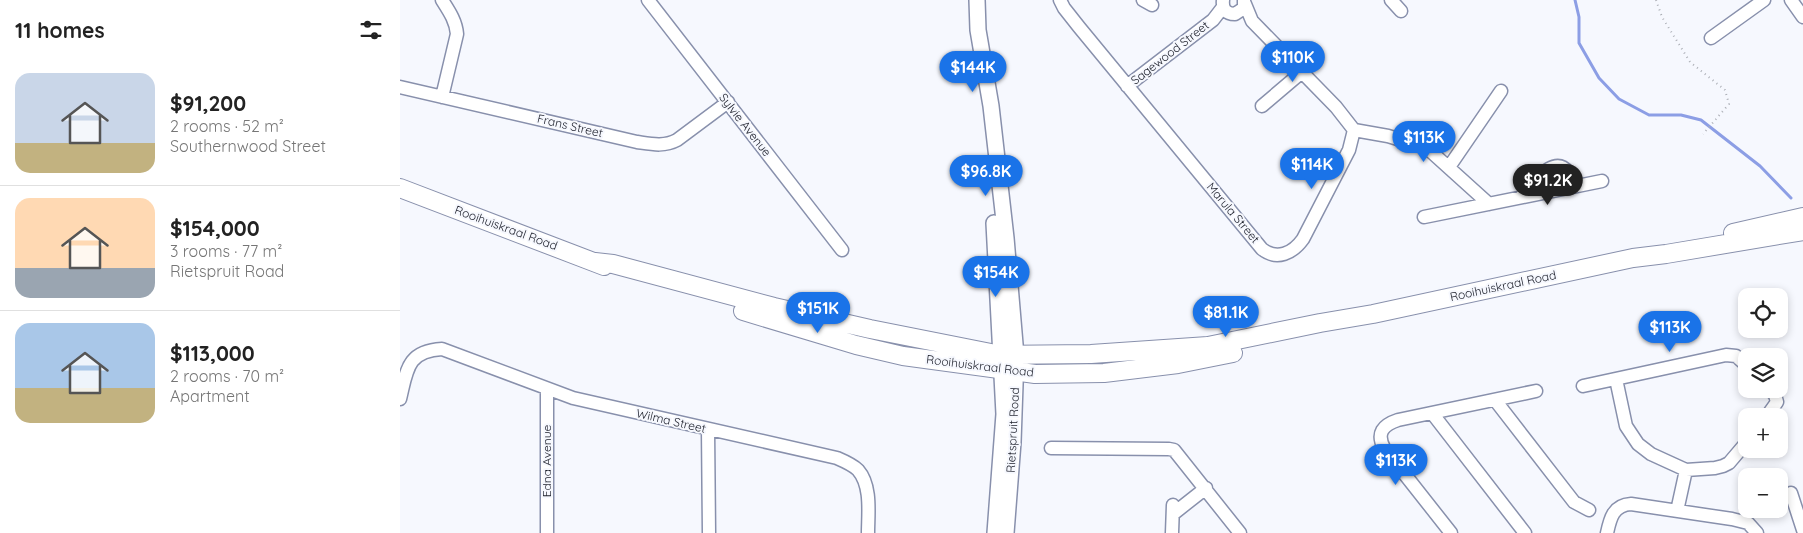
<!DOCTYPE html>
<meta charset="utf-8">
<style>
:root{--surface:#fff;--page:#f2f2f2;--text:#222;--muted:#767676;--line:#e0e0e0;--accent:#1a73e8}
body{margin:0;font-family:Quicksand,sans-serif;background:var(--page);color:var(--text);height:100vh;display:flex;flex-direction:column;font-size:19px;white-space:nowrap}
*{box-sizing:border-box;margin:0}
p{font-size:16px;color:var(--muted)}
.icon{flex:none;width:28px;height:28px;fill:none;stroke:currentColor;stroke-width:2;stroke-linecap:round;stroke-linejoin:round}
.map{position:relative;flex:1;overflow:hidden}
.drawer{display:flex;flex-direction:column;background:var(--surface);width:400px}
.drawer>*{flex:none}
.fabs{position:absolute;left:1338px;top:288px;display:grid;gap:10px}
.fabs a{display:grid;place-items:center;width:50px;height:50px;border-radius:10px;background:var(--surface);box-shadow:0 2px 8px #0003;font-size:25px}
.price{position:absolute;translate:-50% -42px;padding:0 11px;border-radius:18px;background:var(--accent);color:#fff;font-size:16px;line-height:32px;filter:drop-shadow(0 1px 2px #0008)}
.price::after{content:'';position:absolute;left:50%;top:30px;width:15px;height:11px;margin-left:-8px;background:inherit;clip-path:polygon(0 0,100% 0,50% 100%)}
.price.current{background:#222;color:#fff}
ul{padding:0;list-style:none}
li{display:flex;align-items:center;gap:15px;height:125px;padding:0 15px}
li+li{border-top:1px solid var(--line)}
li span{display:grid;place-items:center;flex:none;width:140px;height:100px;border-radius:15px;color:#555}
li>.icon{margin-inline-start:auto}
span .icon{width:60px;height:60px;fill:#fffc;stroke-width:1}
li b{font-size:21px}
h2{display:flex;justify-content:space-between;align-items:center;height:60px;padding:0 15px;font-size:21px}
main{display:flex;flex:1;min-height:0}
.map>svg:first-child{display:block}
</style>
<main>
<section class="drawer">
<h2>11 homes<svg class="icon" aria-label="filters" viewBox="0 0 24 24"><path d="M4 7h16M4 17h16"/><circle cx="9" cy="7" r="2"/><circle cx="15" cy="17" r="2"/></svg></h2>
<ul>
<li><span style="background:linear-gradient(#c9d6e8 70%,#c2b280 0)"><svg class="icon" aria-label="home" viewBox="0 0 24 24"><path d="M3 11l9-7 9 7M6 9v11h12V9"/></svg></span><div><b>$91,200</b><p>2 rooms · 52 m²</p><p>Southernwood Street</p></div></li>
<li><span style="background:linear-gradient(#ffd9b3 70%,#9aa5b1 0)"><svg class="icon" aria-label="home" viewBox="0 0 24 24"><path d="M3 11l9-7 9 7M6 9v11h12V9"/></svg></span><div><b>$154,000</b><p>3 rooms · 77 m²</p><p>Rietspruit Road</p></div></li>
<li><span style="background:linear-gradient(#a9c7e8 65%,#c2b280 0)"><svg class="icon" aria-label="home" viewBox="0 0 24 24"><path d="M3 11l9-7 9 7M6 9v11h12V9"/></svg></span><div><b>$113,000</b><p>2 rooms · 70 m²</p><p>Apartment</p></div></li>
</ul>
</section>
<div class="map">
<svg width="1403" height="533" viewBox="0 0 1403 533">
<rect width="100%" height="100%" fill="#f6f8fe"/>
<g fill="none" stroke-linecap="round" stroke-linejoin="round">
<path stroke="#8c9ee5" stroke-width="3" d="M1175 0 1179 17V43L1199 78 1219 99 1249 115H1281L1301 120 1360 166 1391 198"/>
<defs>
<path id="minor" d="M248 0 442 250
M660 0 664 8 679 27 862 249C877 261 893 253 903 239L949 150 954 130 936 107 852 21 845 4
M743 0 752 5
M823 0C822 9 826 14 835 14L844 8V0
M991 0 1001 11
M1391 0 1403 17
M1311 38 1364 0
M727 86 813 20 823 7
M0 87 237 142C251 144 264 147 277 140L328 102
M42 97 57 34C56 21 49 11 42 0
M862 106 902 72
M954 130 988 136 1027 148 1089 204
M1049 167 1101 91
M1121 197C1135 179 1163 144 1174 186
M1024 217 1202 181
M1216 379 1226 426 1238 444 1251 454 1286 470 1315 468 1323 466 1329 463 1346 443
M1183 386 1326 355 1336 356 1346 365
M147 389V533
M0 399C7 370 7 351 42 349L173 398 437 458C444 461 453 465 458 470 472 486 468 514 468 533
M1095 400 1174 502 1189 510
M1032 413 1125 533
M1367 416 1377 402 1375 395 1369 389
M308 429 309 533
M651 448 769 449 774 450 840 533
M1391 493 1403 530
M1277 511 1286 470
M773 514 806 488
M772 533 773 505
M1051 533 984 448C976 433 983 425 998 420L1136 391
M1207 533C1210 519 1213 505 1231 504L1332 519 1348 523 1357 533"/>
<path id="tertiary" d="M577 0 578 30 591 106 606 238 616 356 613 442 606 533
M594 223 604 414 595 533"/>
<path id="secondary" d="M0 188 204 266
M1333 233 1403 217
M195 262 213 264 374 307 470 329 601 355 691 354 808 346 920 323 973 314 1233 258 1266 254 1403 231
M343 311 456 345 503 356 635 374 704 373 778 364 833 353"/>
</defs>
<use href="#minor" stroke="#8890ac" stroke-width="15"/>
<use href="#tertiary" stroke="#8890ac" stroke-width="18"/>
<use href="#secondary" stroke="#8890ac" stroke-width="20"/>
<path stroke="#acafb6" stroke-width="2" stroke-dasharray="1 4" stroke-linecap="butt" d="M1256 0 1262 17 1290 62 1325 90 1329 104 1303 134"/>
<use href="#minor" stroke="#fff" stroke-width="12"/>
<use href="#tertiary" stroke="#fff" stroke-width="15"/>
<use href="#secondary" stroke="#fff" stroke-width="18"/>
</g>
<g text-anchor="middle" stroke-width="4" stroke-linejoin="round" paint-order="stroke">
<g font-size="12" fill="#1a1d28" stroke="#f6f8fe">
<text transform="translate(770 53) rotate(-38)" y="4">Sagewood Street</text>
<text transform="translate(345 125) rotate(52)" y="4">Sylvie Avenue</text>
<text transform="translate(170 126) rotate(13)" y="4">Frans Street</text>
<text transform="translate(833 213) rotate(50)" y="4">Marula Street</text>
<text transform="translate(106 228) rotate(20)" y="4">Rooihuiskraal Road</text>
<text transform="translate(1103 286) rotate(-12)" y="4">Rooihuiskraal Road</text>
<text transform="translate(580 366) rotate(7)" y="4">Rooihuiskraal Road</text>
<text transform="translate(271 421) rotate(13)" y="4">Wilma Street</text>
<text transform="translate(613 430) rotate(-87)" y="4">Rietspruit Road</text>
<text transform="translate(147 461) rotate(-90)" y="4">Edna Avenue</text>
</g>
</g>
</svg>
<div class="fabs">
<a><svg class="icon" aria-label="locate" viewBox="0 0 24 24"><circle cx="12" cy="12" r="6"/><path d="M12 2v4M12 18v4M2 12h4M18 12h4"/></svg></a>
<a><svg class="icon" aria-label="layers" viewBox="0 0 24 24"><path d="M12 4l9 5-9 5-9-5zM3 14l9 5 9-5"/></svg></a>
<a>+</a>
<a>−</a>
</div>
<b class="price" style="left:893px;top:83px">$110K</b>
<b class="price" style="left:573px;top:93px">$144K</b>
<b class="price" style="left:1024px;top:163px">$113K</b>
<b class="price" style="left:912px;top:190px">$114K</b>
<b class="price" style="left:586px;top:197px">$96.8K</b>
<b class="price current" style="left:1148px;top:206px">$91.2K</b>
<b class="price" style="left:596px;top:298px">$154K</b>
<b class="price" style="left:418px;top:334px">$151K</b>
<b class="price" style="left:826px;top:338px">$81.1K</b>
<b class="price" style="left:1270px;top:353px">$113K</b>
<b class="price" style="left:996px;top:486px">$113K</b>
</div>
</main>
